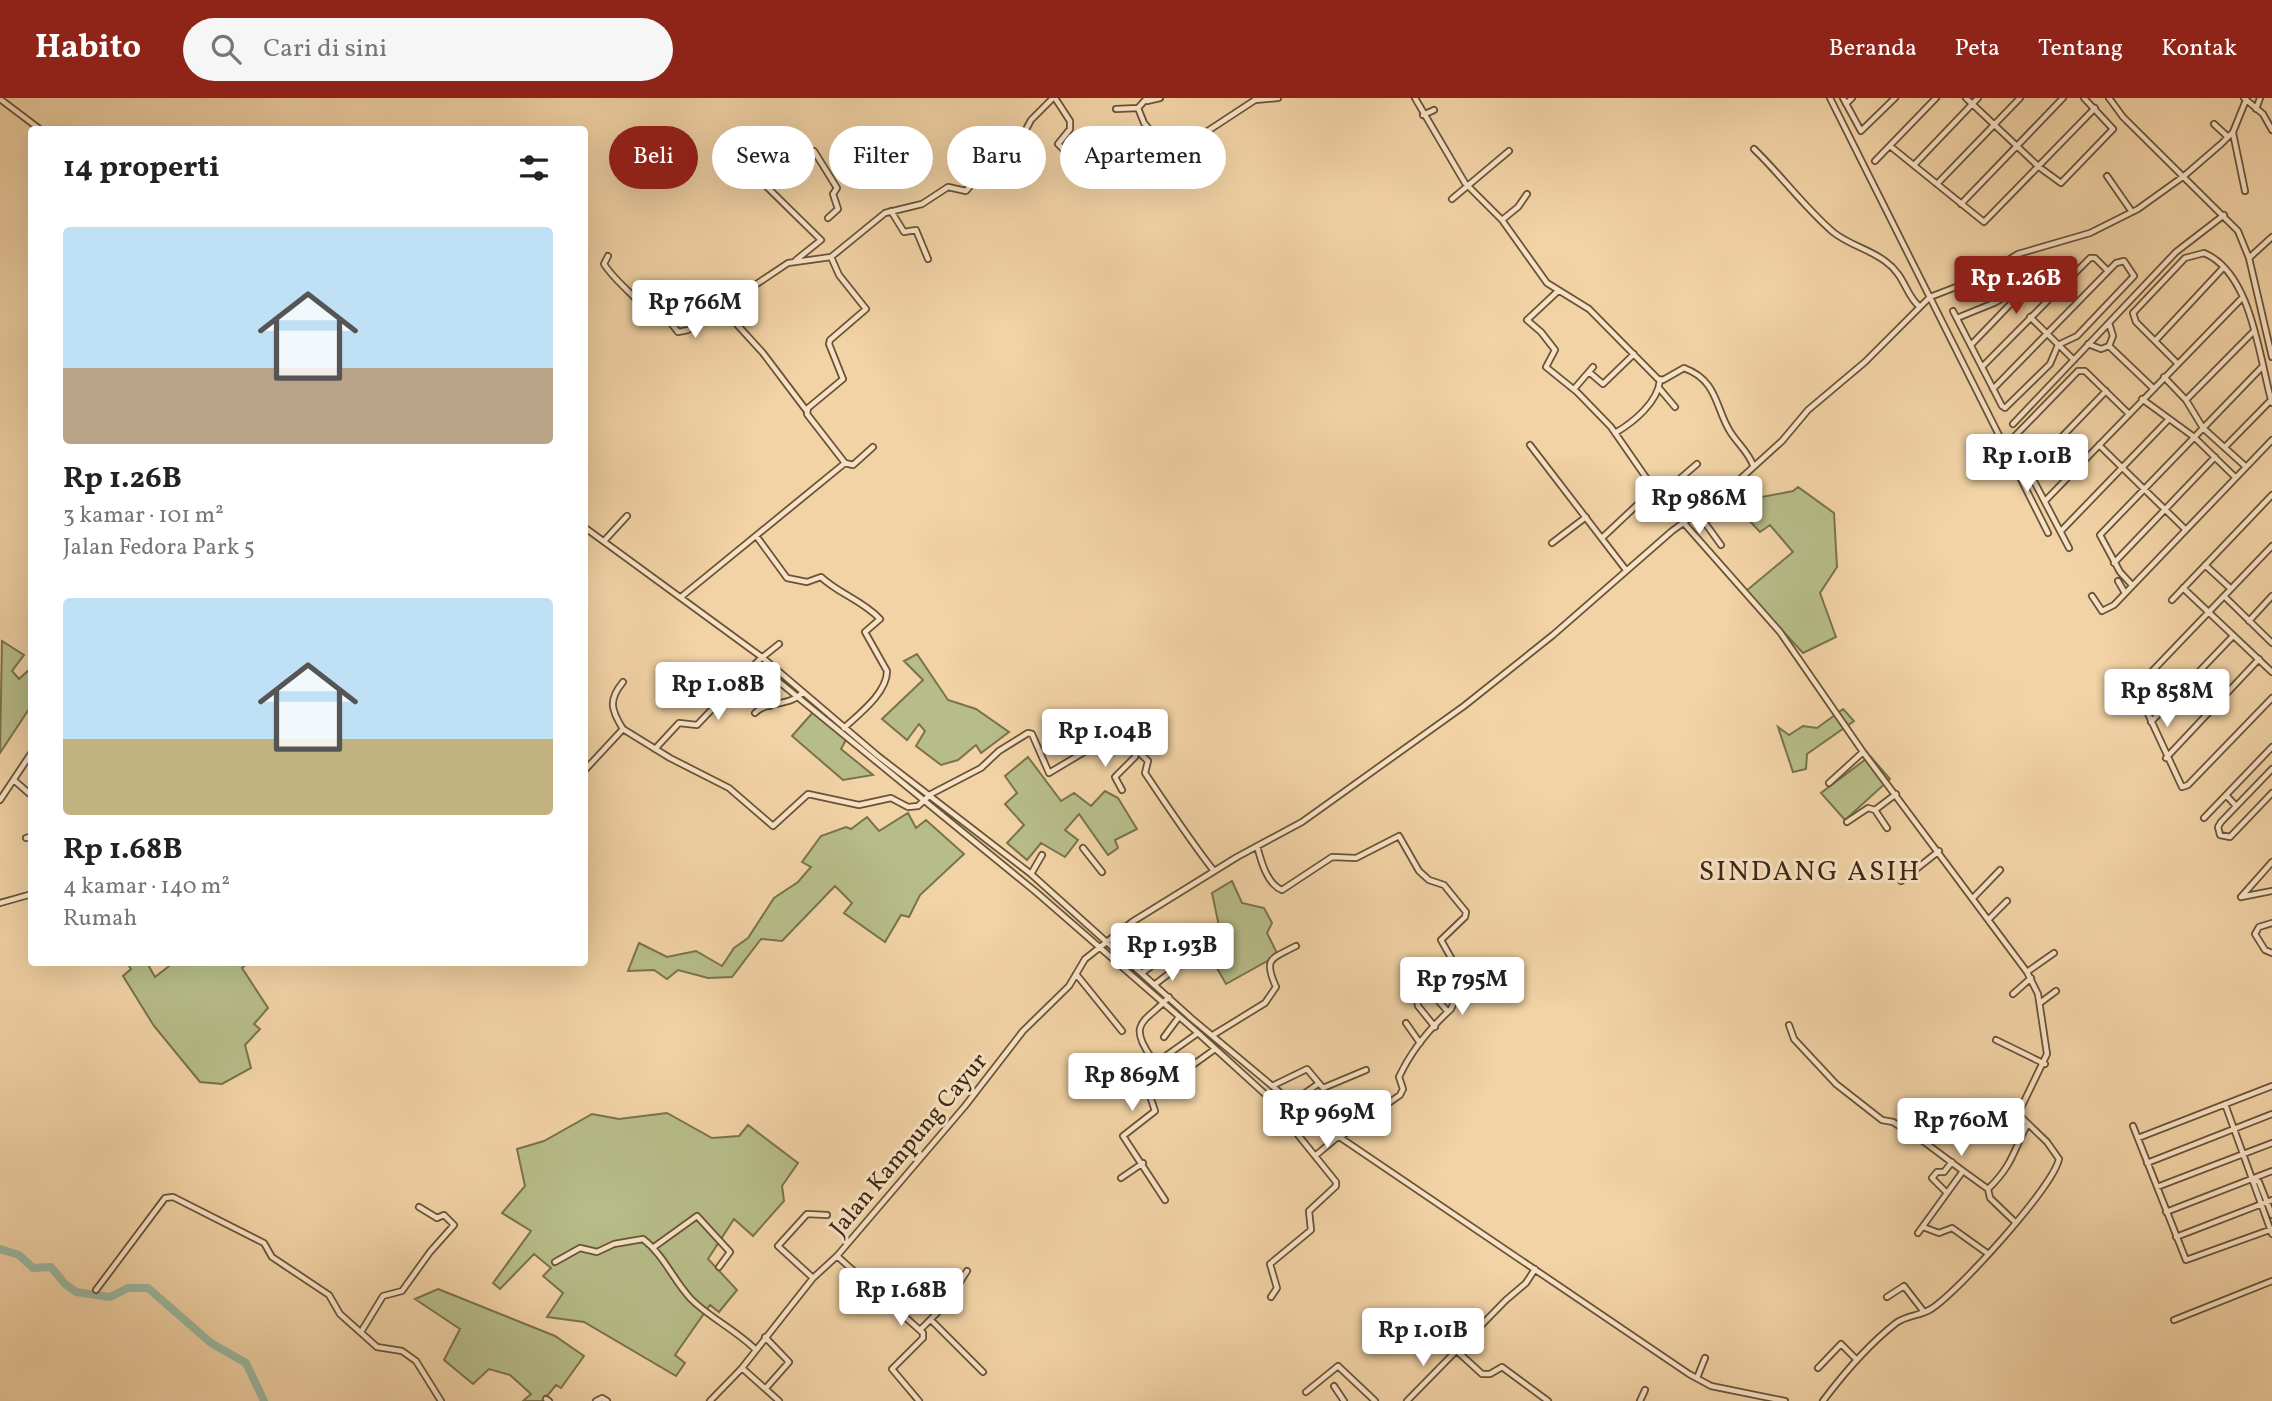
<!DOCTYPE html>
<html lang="id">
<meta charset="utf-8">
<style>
:root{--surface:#fff;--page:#f6f6f6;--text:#222;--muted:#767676;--accent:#8f2418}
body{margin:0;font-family:Vollkorn,serif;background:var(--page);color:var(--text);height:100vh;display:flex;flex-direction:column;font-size:26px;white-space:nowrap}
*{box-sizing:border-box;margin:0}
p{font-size:23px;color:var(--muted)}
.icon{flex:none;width:38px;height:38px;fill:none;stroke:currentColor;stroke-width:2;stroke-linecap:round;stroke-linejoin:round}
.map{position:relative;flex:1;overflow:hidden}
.drawer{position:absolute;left:28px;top:28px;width:560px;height:840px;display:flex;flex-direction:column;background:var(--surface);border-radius:7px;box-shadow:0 7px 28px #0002}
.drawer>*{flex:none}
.guide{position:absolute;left:609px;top:28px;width:665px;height:63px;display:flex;gap:14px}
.price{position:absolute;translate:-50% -60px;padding:0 16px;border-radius:7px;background:#fff;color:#222;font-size:23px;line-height:46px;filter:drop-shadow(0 2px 4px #0008)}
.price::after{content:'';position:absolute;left:50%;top:42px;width:21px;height:16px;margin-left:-10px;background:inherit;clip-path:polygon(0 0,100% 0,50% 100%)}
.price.active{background:var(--accent);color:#fff}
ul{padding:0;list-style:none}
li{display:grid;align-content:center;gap:14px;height:371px;padding:0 35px}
li span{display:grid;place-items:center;height:217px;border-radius:7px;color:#555}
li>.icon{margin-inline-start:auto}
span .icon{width:126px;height:126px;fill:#fffc;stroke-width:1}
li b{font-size:30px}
h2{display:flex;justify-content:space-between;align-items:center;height:84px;padding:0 35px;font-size:30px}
.tag{padding:0 24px;border-radius:32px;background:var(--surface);box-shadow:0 7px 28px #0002;font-size:24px;line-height:63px}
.tag.active{background:var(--accent);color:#fff}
header{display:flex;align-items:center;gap:42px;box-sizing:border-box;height:98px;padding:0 35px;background:var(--accent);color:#fff}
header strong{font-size:33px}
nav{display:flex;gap:38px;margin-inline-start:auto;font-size:24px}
.search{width:490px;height:63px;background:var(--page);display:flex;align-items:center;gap:18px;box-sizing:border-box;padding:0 24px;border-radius:38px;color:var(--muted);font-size:26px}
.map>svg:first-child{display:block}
</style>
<header>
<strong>Habito</strong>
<div class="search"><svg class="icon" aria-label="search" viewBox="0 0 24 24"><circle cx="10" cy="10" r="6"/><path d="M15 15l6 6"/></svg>Cari di sini</div>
<nav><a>Beranda</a><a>Peta</a><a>Tentang</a><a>Kontak</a></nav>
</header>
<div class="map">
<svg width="2272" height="1303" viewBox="0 0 2272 1303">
<rect width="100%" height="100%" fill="#f2d3a6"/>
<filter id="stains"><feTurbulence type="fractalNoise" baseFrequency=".00286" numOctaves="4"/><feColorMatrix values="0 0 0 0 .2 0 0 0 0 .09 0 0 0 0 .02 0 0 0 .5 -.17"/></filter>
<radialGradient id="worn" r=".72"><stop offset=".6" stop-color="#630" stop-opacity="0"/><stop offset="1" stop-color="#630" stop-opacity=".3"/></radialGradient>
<path fill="#b7bd89" stroke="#79724c" stroke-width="2" d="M1744 381 1762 399 1793 393 1798 389 1834 415 1837 469 1820 495 1836 539 1803 555 1746 493 1793 454 1770 427 1760 434 1728 400Z
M2 543 24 557 12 573 19 581 31 570V608L0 655Z
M917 556 948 602 976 611 1009 634 981 655 976 647 958 662 941 667 916 648 925 633 919 626 907 642 882 621 923 582 904 563Z
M1843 611 1854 623 1807 656 1806 671 1793 674 1778 629 1789 637 1803 628 1817 630Z
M815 612 847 640 841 651 873 677 843 682 792 638Z
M1870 658 1890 681 1845 722 1821 695Z
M1028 659 1061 703 1074 695 1091 708 1105 693 1118 700 1137 731 1115 742 1118 750 1108 757 1079 716 1065 732 1078 742 1065 759 1041 745 1027 762 1007 745 1024 727 1005 706 1017 695 1005 678Z
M908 715 916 730 926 722 964 756 920 797 909 819 901 817 885 844 844 815 852 805 835 788 782 843 761 841 732 879 708 880 678 872 667 881 654 872 628 873 639 845 667 859 696 853 722 868 734 850 748 840 774 800 798 784 811 769 802 764 821 738 846 729 851 731 867 719 879 733Z
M1232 783 1242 805 1264 810 1272 825 1267 835 1278 857 1226 886 1210 858 1223 847 1212 795Z
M127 865H147L155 879 173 865H248L242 870 268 910 254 926 260 931 245 947 251 970 222 986 200 984 154 928 123 878 131 871Z
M667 1015 712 1040 739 1038 748 1027 798 1065 782 1088 784 1103 753 1138 734 1121 708 1161 737 1192 719 1214 710 1207 675 1257 685 1265 676 1278 584 1224 547 1219 563 1195 543 1178 551 1170 534 1156 500 1191 493 1185 531 1133 502 1115 525 1088 517 1051 544 1043 592 1016 619 1021Z
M438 1191 555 1238 584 1258 561 1290 556 1287 543 1303H523L531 1296 510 1277 489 1271 473 1286 444 1262 460 1231 415 1201Z"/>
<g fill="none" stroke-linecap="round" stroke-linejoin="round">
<path stroke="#9cb9a3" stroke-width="8" d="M0 1151 19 1157 33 1170 51 1169 65 1186 76 1194 110 1199 128 1190H148L211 1245 246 1265 264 1303"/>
<defs>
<path id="minor" d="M1055 0 1070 23V31L1058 46 1068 56
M1415 0 1465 85 1502 122 1547 185 1589 211 1658 281 1663 282 1684 270C1719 283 1715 311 1731 335 1739 347 1748 354 1753 367
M1830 0 2048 435
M1843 0 1861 33 1895 0
M1966 0 2039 69 2061 85 2113 31 2084 0
M2109 0 2123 19 2238 133 2249 160 2272 259
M2244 0 2263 16 2272 32
M0 1 41 32
M1147 3 1160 0
M1846 6 1852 0
M1138 10 1144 25 1171 57 1255 2 1278 0
M1116 11 1138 10 1147 0
M2256 11 2260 0
M1423 17 1434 12
M2214 26 2228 39
M2233 35 2245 93
M1890 48 1984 124 2095 10
M1754 51C1781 77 1804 109 1833 134 1849 147 1869 151 1885 163 1906 178 1905 197 1920 209
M1875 63 1936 0
M1914 67 1978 0
M2107 78 2132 114
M1937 86 2020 0
M1452 101 1509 53
M1961 106 2063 0
M891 113 904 134 916 132 928 161
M1502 122 1518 109 1527 96
M608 158 604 166C614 182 630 193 643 209H649L661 222 667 220 678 234 688 232 788 165 831 159 885 115 922 106 948 89 966 93 1000 53 1023 37 1031 22 1053 0
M831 159 839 177 866 211 830 242 829 246 843 281 808 310 807 316 845 365
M2249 160 2272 139
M796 162 821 142 764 86 763 78 773 63 814 53 837 90 833 96 838 111 828 120
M1558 193 1527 222 1541 234 1555 252 1546 269 1577 294 1611 329 1654 391 1603 439
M722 210 763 255 806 312
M1953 213 2002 308 2005 310 2050 266 2058 247 2077 238 2134 178 2124 163 2116 165 1993 291
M2030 219 2074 262
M1957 220 1994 205 2026 187
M2155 243 2223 170
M2088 246 2101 251 2109 248 2113 238 2109 225
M1971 247 2043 172 2063 168 2072 176
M2109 248 2153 290
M2177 265 2136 224 2133 215 2185 160 2204 155C2252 175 2259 260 2272 305
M1982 269 2090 160H2095L2107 172
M1589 274 1603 286 1634 256
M2164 279 2186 302 2203 330 2245 368
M1659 290 1675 309
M1574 291 1593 269
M2142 301 2194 339 2235 379
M2186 302 2253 234
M2013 326 2176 154 2224 117
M1615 335C1634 324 1658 304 1660 282
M1530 347 1626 472
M2099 347 2186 432
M2225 349 2270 303
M2029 373 2106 293
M1654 393 1668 391 1697 366
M2045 403 2243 199
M1697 414 1721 447
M1683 424 1780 534 1863 654 2027 874 2038 896 2047 956 2018 1016 2047 1044 2059 1061C2053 1089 1958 1194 1931 1211 1920 1218 1907 1217 1896 1225 1868 1247 1844 1275 1823 1303
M584 429 763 560 878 658 1031 776 1191 920 1307 1017 1689 1276 1711 1288 1785 1303
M2061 433 2168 322
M757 439 787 480 807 484 821 479C839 496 862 502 880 521L865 534 887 573C887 595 859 616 844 630
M604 443 627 418
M1552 445 1586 419
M2272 448 2136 590 2182 689 2188 687 2272 600
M2069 450 2015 347 2014 339 2078 273H2085L2129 316
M2114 465 2215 359
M2205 467 2230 490
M2118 483 2125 495
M2132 487 2120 474 2100 437 2262 269
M2183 490 2272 574
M2092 498 2102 513 2114 507 2272 342
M2224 498 2272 545
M681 499 845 365 853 367 873 349
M2172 502 2272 397
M2249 523 2272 498
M756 565 1036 794 1198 935 1265 996 1336 1084V1088L1309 1113 1311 1132 1270 1166 1277 1190 1271 1199
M623 584C608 602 611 612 623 631
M770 608 778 583
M755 615C768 602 790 609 803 594
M2151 624 2233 538
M1127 643 1148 663 1145 675C1168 709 1189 741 1214 773
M655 651 679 625 697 627 759 562 779 546
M2166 660 2259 561
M2272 671 2221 724 2218 729 2220 737 2230 739 2272 695
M584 673 623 631 670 660 729 690 773 728 808 696 859 707 891 700 908 709 918 708 931 696 981 670 999 653 1028 635 1032 636 1049 675 1111 638
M15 683 32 698
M1829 685 1863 654
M1122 692 1115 679 1135 659 1137 653
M2226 697 2236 708
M0 702 32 654
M1875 712 1887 730
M2204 720 2272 649
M1847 724 1868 710 1875 712 1896 696
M26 740 32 738
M1257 748C1261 763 1267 786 1282 792L1332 759 1356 760 1399 738 1419 773 1429 782 1444 787 1466 814 1465 819 1441 842 1454 865 1452 870 1417 900 1418 908 1435 929
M1083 750 1102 774
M1031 776 1042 757
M1901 783 1939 753
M2241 799 2272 764
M2241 799 2272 793
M1973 800 2000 772
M0 805 32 796
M1989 821 2007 803
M2272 825 2259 829 2255 836 2265 852 2272 855
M2027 874 2054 855
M1142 875 1191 839 1200 852 1154 887
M1076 876 1122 933
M2013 896 2031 880
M1169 899C1147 923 1126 924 1151 959L1160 962 1198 935
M2040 905 2056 893
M1406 925 1420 945
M1789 927 1794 941 1836 986 1882 1022 1893 1024 1923 1043 1963 1073
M1213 937 1265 905 1276 889C1263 860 1271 861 1296 848
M1164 939 1179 919
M1996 942 2045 966
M1272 988 1307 971 1323 990 1366 972
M1292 1004 1318 986
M2225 1006 2272 1136
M2133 1028 2186 1162 2272 1131
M1342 1038 1400 997 1403 991 1399 979C1411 953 1430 930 1451 911L1457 897 1449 887 1436 900 1448 914
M2138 1040 2272 988
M1315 1058 1340 1037
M2147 1065 2272 1016
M1121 1080 1143 1065
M2254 1081 2259 1084 2272 1117
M2157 1089 2272 1045
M1988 1091C2012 1068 2013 1054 2027 1027
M1947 1095 1932 1080 1937 1074H1944L1952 1064
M1165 1102 1123 1038 1155 1013 1150 998 1215 951
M2166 1114 2272 1073
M1923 1129 1939 1135 1952 1130 1987 1155
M1918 1135 1963 1073 1988 1091 1990 1100 2015 1124
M2176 1139 2272 1102
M654 1149 697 1118 730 1154 719 1169
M837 1158 923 1235V1240L892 1271 919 1303
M555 1164 580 1150 597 1154 614 1146 643 1141C664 1157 673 1182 691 1201 710 1220 736 1232 756 1252
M813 1180 778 1148 807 1116 827 1117
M96 1192 165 1100 173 1099 264 1145 272 1159 329 1197 340 1216 377 1249 402 1253 416 1263 441 1303
M1887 1199 1904 1188 1924 1214
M901 1212 934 1176
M931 1222 983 1274
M2174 1222 2272 1183
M921 1231 947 1205 967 1173
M361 1234 383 1198 402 1193 430 1154 454 1127 444 1117 437 1120 419 1109
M765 1239 789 1264 766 1290
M1458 1254 1482 1276H1490L1502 1269 1548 1303
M1818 1270 1841 1246 1857 1262
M1697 1280 1705 1260
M1334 1288 1344 1303
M1306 1294 1338 1268 1375 1303
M546 1301 549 1303
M596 1303 602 1300 607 1303
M710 1303 742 1270
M779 1303 742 1270 813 1180 837 1158 965 1008 1023 933 1069 888 1085 861 1132 824 1237 759 1302 724 1464 608 1553 537 1672 433 1727 393 1782 343 1808 312 1865 264 1930 199 1977 181 2018 156 2090 135 2138 111 2184 78 2221 46 2233 34 2246 2
M1407 1303 1506 1202 1526 1185 1535 1171
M1640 1303 1645 1292"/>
</defs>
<use href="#minor" stroke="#695236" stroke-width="8"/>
<use href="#minor" stroke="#f7e2c5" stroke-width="4.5"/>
</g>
<g text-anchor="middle" stroke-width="6" stroke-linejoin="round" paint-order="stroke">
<g font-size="24" fill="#3b2710" stroke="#f7e2c5">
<text transform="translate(908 1046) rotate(-50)" y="8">Jalan Kampung Cayur</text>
</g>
<g font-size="28" letter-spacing="2" fill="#3b2710" stroke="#f7e2c5">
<text x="1810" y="782">SINDANG ASIH</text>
</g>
</g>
<rect width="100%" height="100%" filter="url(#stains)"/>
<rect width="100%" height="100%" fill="url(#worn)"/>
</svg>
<b class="price active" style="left:2016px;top:218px">Rp 1.26B</b>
<b class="price" style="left:695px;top:242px">Rp 766M</b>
<b class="price" style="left:2027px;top:396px">Rp 1.01B</b>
<b class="price" style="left:1699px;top:438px">Rp 986M</b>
<b class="price" style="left:718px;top:624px">Rp 1.08B</b>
<b class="price" style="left:2167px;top:631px">Rp 858M</b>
<b class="price" style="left:1105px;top:671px">Rp 1.04B</b>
<b class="price" style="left:1172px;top:885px">Rp 1.93B</b>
<b class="price" style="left:1462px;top:919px">Rp 795M</b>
<b class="price" style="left:1132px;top:1015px">Rp 869M</b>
<b class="price" style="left:1327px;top:1052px">Rp 969M</b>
<b class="price" style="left:1961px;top:1060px">Rp 760M</b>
<b class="price" style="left:901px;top:1230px">Rp 1.68B</b>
<b class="price" style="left:1423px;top:1270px">Rp 1.01B</b>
<div class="guide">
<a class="tag active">Beli</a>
<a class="tag">Sewa</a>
<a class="tag">Filter</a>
<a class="tag">Baru</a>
<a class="tag">Apartemen</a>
</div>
<section class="drawer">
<h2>14 properti<svg class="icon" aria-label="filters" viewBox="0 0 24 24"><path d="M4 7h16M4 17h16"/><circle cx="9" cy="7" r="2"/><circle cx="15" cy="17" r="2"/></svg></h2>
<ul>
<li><span style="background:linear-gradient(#bfe0f5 65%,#b9a48a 0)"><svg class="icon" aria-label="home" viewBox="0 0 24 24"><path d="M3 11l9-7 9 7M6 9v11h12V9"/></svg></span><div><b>Rp 1.26B</b><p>3 kamar · 101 m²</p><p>Jalan Fedora Park 5</p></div></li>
<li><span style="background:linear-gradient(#bfe0f5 65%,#c2b280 0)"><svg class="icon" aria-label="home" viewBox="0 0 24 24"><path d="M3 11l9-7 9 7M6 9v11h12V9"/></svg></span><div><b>Rp 1.68B</b><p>4 kamar · 140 m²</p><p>Rumah</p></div></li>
</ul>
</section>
</div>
